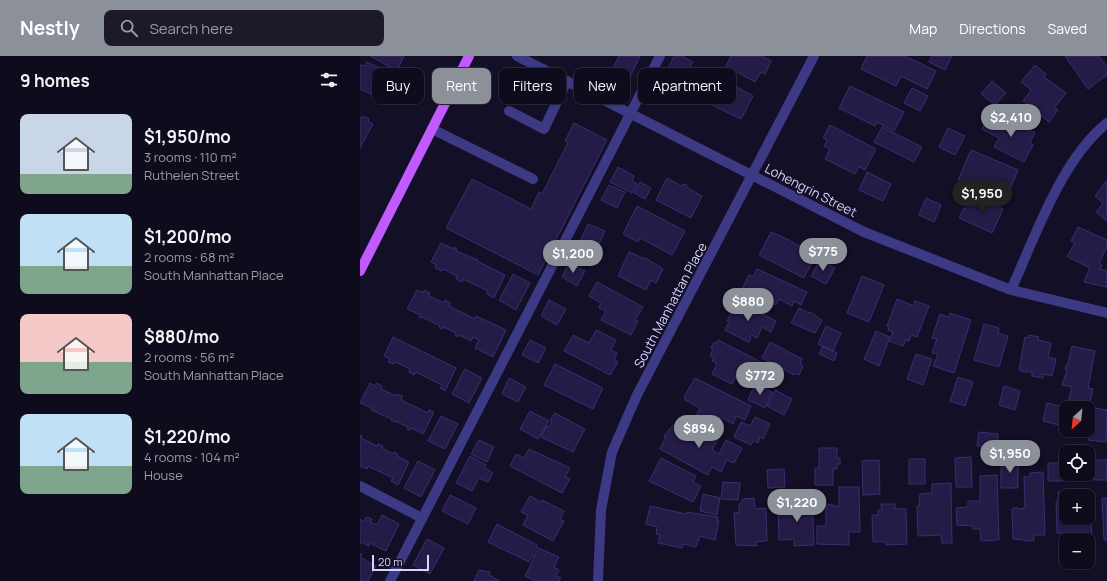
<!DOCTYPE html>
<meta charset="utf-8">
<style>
:root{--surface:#0e0b1c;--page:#1c1929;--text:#f1f3f6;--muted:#9b9ba3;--line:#2e2b3b;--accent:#8c9099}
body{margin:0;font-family:Manrope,sans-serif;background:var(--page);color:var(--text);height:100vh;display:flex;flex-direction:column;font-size:15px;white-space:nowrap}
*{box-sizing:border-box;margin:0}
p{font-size:13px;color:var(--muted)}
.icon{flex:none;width:22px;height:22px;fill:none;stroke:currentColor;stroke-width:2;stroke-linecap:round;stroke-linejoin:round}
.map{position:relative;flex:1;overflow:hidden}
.panel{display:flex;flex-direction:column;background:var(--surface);width:360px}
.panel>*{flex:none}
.guide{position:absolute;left:12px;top:12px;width:380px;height:36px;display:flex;gap:8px}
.needle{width:26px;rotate:207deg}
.controls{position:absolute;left:699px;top:345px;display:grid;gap:8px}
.controls a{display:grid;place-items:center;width:36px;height:36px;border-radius:8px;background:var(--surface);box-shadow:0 1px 3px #0004,0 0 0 1px var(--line);font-size:20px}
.scale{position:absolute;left:12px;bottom:10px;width:57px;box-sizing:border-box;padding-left:4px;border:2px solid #d9d4ff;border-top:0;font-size:11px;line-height:14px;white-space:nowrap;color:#d9d4ff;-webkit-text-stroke:3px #130f26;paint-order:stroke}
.price{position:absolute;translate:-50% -34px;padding:0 9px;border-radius:14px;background:var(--accent);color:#fff;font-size:13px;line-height:26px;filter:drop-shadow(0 1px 2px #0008)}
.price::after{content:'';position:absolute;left:50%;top:24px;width:12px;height:9px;margin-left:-6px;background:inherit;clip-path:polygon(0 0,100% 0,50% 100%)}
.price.on{background:#222;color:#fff}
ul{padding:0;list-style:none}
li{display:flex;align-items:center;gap:12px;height:100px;padding:0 20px}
li span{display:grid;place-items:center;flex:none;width:112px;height:80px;border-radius:8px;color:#555}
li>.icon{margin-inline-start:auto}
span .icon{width:48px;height:48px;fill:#fffc;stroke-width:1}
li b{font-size:17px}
h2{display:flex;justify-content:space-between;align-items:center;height:48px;padding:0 20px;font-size:17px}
.chip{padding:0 14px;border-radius:8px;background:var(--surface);box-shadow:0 1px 3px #0004,0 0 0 1px var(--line);font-size:14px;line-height:36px}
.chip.on{background:var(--accent);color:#fff}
header{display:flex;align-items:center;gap:24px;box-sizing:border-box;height:56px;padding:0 20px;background:var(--accent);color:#fff}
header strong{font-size:19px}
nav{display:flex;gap:22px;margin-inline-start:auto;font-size:14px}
.search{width:280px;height:36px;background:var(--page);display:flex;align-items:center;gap:10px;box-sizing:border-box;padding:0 14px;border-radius:8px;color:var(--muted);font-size:15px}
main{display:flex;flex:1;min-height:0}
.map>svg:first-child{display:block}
</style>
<header>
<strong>Nestly</strong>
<div class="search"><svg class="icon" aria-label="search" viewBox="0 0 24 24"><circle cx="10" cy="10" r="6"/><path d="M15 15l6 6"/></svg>Search here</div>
<nav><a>Map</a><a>Directions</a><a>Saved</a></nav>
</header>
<main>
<section class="panel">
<h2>9 homes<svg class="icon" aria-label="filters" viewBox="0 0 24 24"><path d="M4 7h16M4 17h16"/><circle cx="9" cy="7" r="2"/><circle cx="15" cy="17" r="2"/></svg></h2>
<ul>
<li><span style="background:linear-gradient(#c9d6e8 75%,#7fa58c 0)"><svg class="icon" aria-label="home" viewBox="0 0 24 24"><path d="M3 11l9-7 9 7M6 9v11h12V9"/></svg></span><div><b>$1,950/mo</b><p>3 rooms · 110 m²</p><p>Ruthelen Street</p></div></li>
<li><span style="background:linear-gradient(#bfe0f5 65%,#7fa58c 0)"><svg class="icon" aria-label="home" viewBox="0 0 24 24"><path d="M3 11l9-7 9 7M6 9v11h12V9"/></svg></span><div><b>$1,200/mo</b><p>2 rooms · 68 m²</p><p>South Manhattan Place</p></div></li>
<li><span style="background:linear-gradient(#f6c9c9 60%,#7fa58c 0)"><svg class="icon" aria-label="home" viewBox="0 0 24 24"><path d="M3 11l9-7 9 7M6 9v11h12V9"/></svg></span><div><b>$880/mo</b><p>2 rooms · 56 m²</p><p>South Manhattan Place</p></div></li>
<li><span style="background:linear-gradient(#bfe0f5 65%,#7fa58c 0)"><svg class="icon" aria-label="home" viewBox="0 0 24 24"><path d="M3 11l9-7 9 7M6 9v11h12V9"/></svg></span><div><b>$1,220/mo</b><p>4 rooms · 104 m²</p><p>House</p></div></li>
</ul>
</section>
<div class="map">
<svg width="747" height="525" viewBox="0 0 747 525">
<rect width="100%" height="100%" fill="#130f26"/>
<path fill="#241b47" stroke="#3b2d73" d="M10 0H44L37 15Z
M259 0H280L271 19 254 10Z
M314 0H322L333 6 325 21 308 13Z
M371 0H402L411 5 405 18 401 16 395 26 366 10Z
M507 0H545L576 15 567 33 541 20 536 30 501 13Z
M572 0H592L585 14 569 6Z
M705 0H739L747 11V19L728 33Z
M7 6 35 19 28 32 31 33 26 43 23 41 22 43 0 33V9L6 10Z
M675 9 686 18 684 21 706 37 695 51 698 54 689 66 663 45 671 34 661 26Z
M352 21 362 27 364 24 393 40 381 63 340 43Z
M632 25 646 37 635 49 621 38Z
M490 30 544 56 534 75 517 66 515 70 479 52Z
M552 32 568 40 560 55 544 47Z
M3 60 9 63 8 65 13 68 0 92V61L2 62Z
M627 62 647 72 651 64 675 76 670 87 673 89 664 106 634 91 639 82 622 73Z
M214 67 247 84 178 219 86 172 112 123 171 153 179 136 182 138 208 87 205 85Z
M470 69 516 93 505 114 499 111 495 118 465 103 470 93 464 90 467 84 463 82Z
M522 71 562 91 554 106 514 86Z
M588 72 605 80 595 99 579 91Z
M611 94 658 114 646 143 598 124Z
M258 111 274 120 272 125 277 128 272 137 250 126Z
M507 116 531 128 523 145 499 134Z
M307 122 322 130 323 128 327 129 326 131 342 140 331 162 296 144Z
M747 124V165L736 156 743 147 735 140Z
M280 126 291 132 285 143 274 137Z
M249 129 265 136 257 152 241 144Z
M612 139 643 153 632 177 599 162 604 152 606 153Z
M566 142 581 149 574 166 559 159Z
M277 150 325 175 312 199 280 182 278 186 263 178Z
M228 168 245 175 232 202 216 194Z
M718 171 747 184V191L739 207 742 209 740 213 747 215V231L724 226 730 212 708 201V199L715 187 711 185Z
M411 176 429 184V185L443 191 442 194 455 200 444 222 399 199Z
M81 187 94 193V191L97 193 96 195 118 204 117 205 145 219 134 242 127 238 128 235 103 223 102 226 96 223 97 220 83 213 82 215 75 212 76 209 71 206Z
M269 196 285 203 286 202 303 213 296 227 291 224 286 234 258 220Z
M460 204 475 212 466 228 451 220Z
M209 207 225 215 217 230 202 221Z
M397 213 447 236 441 249 434 245 432 250 419 243 416 249 382 233 389 219 393 221Z
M153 218 170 227 156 254 139 244Z
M502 220 524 229 509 266 487 257Z
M237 226 283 251 275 264 278 265 271 279 241 264 246 255 239 252 241 247 229 240Z
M57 234 63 237 64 234 70 237 69 240 84 247 85 244 91 247 89 250 115 263 116 260 146 274 133 301 115 292 119 284 113 281 111 285 99 279 98 281 95 279 96 277 83 271 82 273 79 271 80 270 62 261 61 262 59 261 60 259 47 253Z
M537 243 554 250 555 245 569 250 557 281 551 279 549 285 546 284 543 290 529 285 533 276 528 274 529 271 527 270Z
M189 244 206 253 197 269 181 260Z
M377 245 416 265 411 276 402 271 397 282 391 279 390 285 388 286 365 274 369 266 367 265Z
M439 252 449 257 450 256 462 264 455 277 431 267Z
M590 257 611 264 594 317 573 310 578 298 572 297 577 283 572 282 580 258 589 261Z
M624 268 639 272 638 277 648 280 639 311 614 304Z
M466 270 481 277 473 295 458 288Z
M236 274 256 284 251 294 257 297 254 303 258 306 250 319 204 295 213 279 229 287Z
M516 275 530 281 519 310 504 303Z
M669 279 679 281 678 284 691 287 688 301 696 303 692 320 684 318 683 322 672 320V316H662V315L659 314 665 281 668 282Z
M33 281 96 312 85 335 80 332 82 329 56 316 54 319 49 316 50 313 35 306 34 308 28 306 30 303 24 300Z
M170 284 186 292 178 307 162 299Z
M358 284 399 305 390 322 378 316 372 328 352 318 357 307 352 305 354 301 350 300 353 293 351 292 354 286 356 288Z
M410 286 442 303 440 308 443 310 439 319 435 317 434 319 402 302Z
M463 290 477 297 474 305 459 298Z
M712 290 735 295 728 332 733 333 728 356V352H712L708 346 712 331 702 329 707 314 705 313 706 309 707 310Z
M556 298 572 303 563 329 547 323Z
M195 308 243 332 233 353 184 329Z
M105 313 122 322 109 347 92 338Z
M598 321 613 326 605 350 590 345Z
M149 322 166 331 158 346 142 338Z
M335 322 391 350 385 364 376 360 373 368 360 361 354 373 334 363 340 352 325 344V342L324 341Z
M10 327 15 330 17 327 22 330 21 333 36 340 37 338 43 340 41 344 68 357 69 354 74 356 63 378 51 372 50 374 47 373 48 371 35 365V366L31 364 32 363 11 354 12 352 0 347Z
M395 328 412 336 405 352 388 344Z
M644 330 660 335 655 354 639 349Z
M415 334 432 343 424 359 407 350Z
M687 347 708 352H706L703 370 683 365Z
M734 352 747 354 746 386 728 384Z
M170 355 189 365 178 383 160 373Z
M195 357 225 373 213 396 181 381 187 370 189 371 192 365 190 364Z
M81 360 98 368 85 393 68 385Z
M395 361 410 368 403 383 400 381 398 387 393 385 391 389 374 381 381 366 390 370Z
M313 369 316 370V372L323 373 321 375 334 382 341 369 360 379 352 394 359 398 366 384 382 392 374 407 367 404 361 416 352 411 348 419 300 393 306 381 304 380Z
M619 376 638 378 637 392 617 390Z
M0 379 2 380 1 382 17 390 18 388 23 390 22 392 33 398 34 396 38 398 37 400 49 406 38 429 31 425 33 422 8 410 7 413 0 410 2 406H0Z
M119 384 134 391 127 406 111 398Z
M459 392H477V402H480V408H477V413H473V429H455V412H459Z
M169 393 210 412 205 421 210 423 202 437 150 410 156 398 164 402Z
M110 400 126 409 125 412 133 417 128 426 119 422 112 435 96 427Z
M611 401 612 431H596L595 402Z
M301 402 336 420 333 426 341 430 333 446 289 425Z
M549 403H565V428H549Z
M658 403V432H641V404Z
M519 404 520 438 503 439 502 405Z
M733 404H747V424H734Z
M58 405 75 414 61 441 44 432Z
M688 407H705V425H688Z
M424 413 425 431 408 432 407 414Z
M683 416 685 479H674V484L671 485 653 483 652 453 657 451 658 453 665 452 664 421H670V417Z
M637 419 639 484 621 485 620 473H613V470L597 469 596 452 606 451 608 450V445H620V420Z
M363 426 380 427 378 444 361 443Z
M591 427 592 487H582L581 479 558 480 557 450 560 449 559 447 560 438 572 437V428Z
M479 431H499L500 476H489V489L457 488V470H466V450H468V448L479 451Z
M712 435V440H706V462H728V441H730L732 484H720V478L697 477 696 446 698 445V436Z
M343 438 360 442 357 459 340 455Z
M90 439 116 452 108 468 82 455Z
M170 440 181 446 182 444 204 455 200 464 204 465 193 485 163 469 168 459 161 456Z
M394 442 395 453 406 452 407 485 396 486 397 490 376 489 374 457 379 456V449L383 443Z
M452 442 454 489 434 490V483L419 484 418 453 432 452V443Z
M744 442H747V484H744L742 443Z
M521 448H535V453H546L547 488 526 489V486H513L512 459H518V454H522Z
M290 450 326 458 327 456 358 461 357 465H359L355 484 340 480 336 491 323 488 322 492 298 487 300 479 296 478 297 471 286 468Z
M22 459 39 468 26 495 10 487 9 490 1 486 0 488V463L3 465 7 461 12 463 10 466 17 469Z
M137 468 177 489 176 491 199 501 194 511 199 514 196 520 201 522 199 525H175L165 520 175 500 173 499 169 506 128 486Z
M67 483 84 492 70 518 53 509Z
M0 498H2L0 501 16 510 8 525H0Z
M119 514 130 516 129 519 140 525H114Z"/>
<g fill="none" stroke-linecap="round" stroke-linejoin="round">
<path stroke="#3d3a85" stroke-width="10" d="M149 55 184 73 207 25
M72 73 173 123
M0 430 62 462
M30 525 300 0"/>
<path stroke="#3d3a85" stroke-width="10" d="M157 0 504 176 651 234 747 257
M651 234C675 181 701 104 747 67
M238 525 241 454 252 396 277 339 454 0"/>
<path stroke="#c25bff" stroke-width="10" d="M0 215 109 0"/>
</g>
<g text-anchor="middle" stroke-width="3.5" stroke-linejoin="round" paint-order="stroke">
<g font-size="13" fill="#d9d4ff" stroke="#130f26">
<text transform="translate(451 134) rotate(27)" y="5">Lohengrin Street</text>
<text transform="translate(310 249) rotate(-62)" y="5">South Manhattan Place</text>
</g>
</g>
</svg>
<div class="controls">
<a><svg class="needle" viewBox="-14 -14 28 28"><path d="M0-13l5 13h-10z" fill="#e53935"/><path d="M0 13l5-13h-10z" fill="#9b9ba3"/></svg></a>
<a><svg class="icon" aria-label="locate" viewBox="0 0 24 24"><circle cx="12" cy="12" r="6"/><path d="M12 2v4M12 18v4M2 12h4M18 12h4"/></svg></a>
<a>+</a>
<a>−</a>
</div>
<div class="scale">20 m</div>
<b class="price" style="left:651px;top:82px">$2,410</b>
<b class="price on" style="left:622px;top:158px">$1,950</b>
<b class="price" style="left:463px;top:216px">$775</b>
<b class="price" style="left:213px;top:218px">$1,200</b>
<b class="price" style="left:388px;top:266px">$880</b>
<b class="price" style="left:400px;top:340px">$772</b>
<b class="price" style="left:339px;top:393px">$894</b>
<b class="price" style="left:650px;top:418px">$1,950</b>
<b class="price" style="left:437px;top:467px">$1,220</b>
<div class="guide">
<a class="chip">Buy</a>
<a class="chip on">Rent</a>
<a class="chip">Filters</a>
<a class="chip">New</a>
<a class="chip">Apartment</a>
</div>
</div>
</main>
